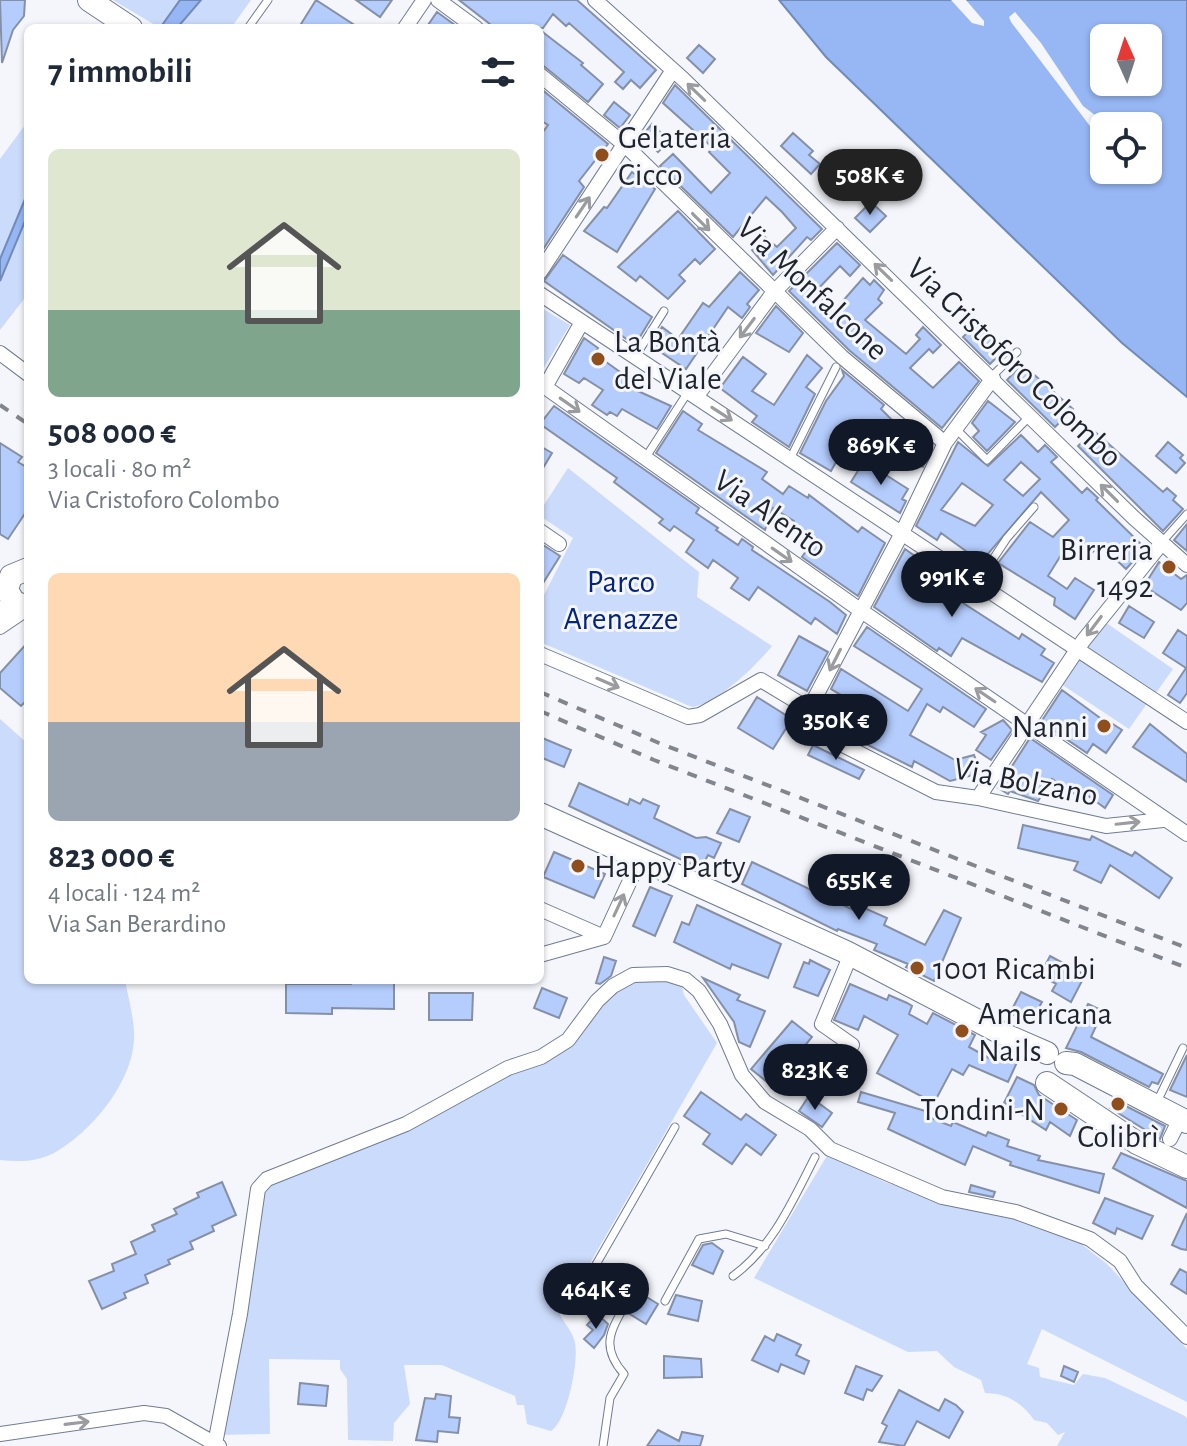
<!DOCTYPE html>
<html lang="it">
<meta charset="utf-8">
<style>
:root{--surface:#fff;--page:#f6f6f7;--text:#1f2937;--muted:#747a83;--accent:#111827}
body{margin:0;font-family:"Alegreya Sans",sans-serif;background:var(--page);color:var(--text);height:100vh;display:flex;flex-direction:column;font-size:30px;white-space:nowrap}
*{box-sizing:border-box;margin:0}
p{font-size:26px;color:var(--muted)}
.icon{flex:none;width:44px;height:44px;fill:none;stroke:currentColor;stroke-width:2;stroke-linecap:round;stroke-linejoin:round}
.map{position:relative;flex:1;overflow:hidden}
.details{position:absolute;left:24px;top:24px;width:520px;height:960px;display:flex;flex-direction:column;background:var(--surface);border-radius:12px;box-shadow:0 2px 6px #0004}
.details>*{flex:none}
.needle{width:52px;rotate:357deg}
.buttons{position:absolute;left:1090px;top:24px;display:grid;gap:16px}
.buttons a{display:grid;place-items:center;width:72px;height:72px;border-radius:12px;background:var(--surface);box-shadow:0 2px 6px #0004;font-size:40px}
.price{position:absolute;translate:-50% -68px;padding:0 18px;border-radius:28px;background:var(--accent);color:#fff;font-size:26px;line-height:52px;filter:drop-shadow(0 2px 4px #0008)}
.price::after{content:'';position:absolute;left:50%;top:48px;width:24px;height:18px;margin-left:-12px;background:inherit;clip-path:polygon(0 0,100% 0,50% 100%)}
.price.selected{background:#222;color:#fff}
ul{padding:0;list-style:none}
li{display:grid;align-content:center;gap:16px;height:424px;padding:0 24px}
li span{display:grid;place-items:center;height:248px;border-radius:12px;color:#555}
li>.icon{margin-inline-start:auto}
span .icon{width:144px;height:144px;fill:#fffc;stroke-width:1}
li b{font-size:34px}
h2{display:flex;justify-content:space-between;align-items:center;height:96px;padding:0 24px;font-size:34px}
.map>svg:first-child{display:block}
</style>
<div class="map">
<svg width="1187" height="1446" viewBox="0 0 1187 1446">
<rect width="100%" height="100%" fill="#f4f6fb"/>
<path fill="#cbdbfb" d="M113 0H180L160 28Z
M201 0H251L231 28H177Z
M28 121V192L0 259V159Z
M28 214V294L0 330V281Z
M540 307 570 325 540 374Z
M568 468 699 572 697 597 772 646C756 666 717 704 692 707L540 642V603L573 538 540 516V511Z
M1102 620 1173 669 1153 697 1080 649Z
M1077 654 1148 702 1129 729 1058 682Z
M0 719 28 744V980H125C128 997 134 1017 134 1035 135 1080 92 1132 54 1153 37 1162 18 1162 0 1160Z
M680 978 684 995 717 1043 560 1315C565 1324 573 1332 575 1343 579 1361 567 1422 551 1431L527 1424 524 1405H517L515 1396 442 1365H404L410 1404 394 1423 393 1441 348 1440 347 1379 340 1369V1360L269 1359 270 1434 211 1435 251 1206 281 1169 363 1133 414 1117 564 1040 612 983Z
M828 1154 885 1182 926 1196 1006 1215 1080 1243 1107 1264 1187 1349V1402L1042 1329 1027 1364 1039 1368 1040 1377 1074 1385 1083 1374 1105 1378 1183 1415 1187 1418V1446H1057L1065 1432 1058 1435 1047 1423 1034 1420C1022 1403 1007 1393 985 1393L981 1380 954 1367 937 1351 908 1352 754 1278Z"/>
<path fill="#96b6f4" stroke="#728ab8" stroke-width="2" fill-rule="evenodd" d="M180 0H201L177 28H160Z
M779 0H1187V397L1122 343 826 57ZM1104 38H1148V82H1104ZM1104 126H1148V170H1104Z
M28 192V214L0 281V259Z"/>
<path fill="#f4f6fb" d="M951 0H966L984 21V26L972 23Z
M1015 12 1041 43 1083 106 1104 122 1120 114 1125 117 1123 126H1104V133L1100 135 1093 130 1011 22 1009 17Z"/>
<path fill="#b4cdfd" stroke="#8590a6" stroke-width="2" fill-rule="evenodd" d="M0 0H25L24 16 13 30 2 63Z
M316 0 359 28H306L301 24Z
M356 0H392L380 17Z
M459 0H577L656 70 640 88 631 80 623 89 615 82 624 72 569 23 566 26 553 14 543 28H495Z
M437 12 459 28H426Z
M540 30 583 63 581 65 603 84 588 102 540 63Z
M699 45 715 59 703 73 687 58Z
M675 85 822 229 811 240 807 237 773 275 752 250 765 237 777 247 796 228 782 212 766 197 733 237 660 166 673 154 711 193 730 173 709 152 713 148 663 103Z
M540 88 608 144 579 181 584 187 540 254V136L548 125 540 120Z
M614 102 630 115 620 128 604 115Z
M652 124 669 141 658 152 642 136Z
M793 133 813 151 809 155 820 164 811 174 781 146Z
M632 172 655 189 617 252 584 231 604 207 607 208Z
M871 202 886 216 870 232 855 218Z
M678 211 715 249 700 264 695 259 679 275 685 281 668 299 640 276 636 281 618 267Z
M837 243 860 265 850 276 840 266 815 292 835 310 863 278 870 285 874 280 884 290 878 299 882 303 865 320 906 354 920 339 916 335 923 327 941 345 933 353 929 349 910 368 933 388 959 362 979 381 942 428 849 350 789 291Z
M563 255 652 317 635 345 544 281Z
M740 272 759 290 747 304 750 307 742 318 728 307 686 369 650 345 662 327 678 339 703 303 709 307Z
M776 306 803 333 789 352 756 333Z
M976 324 1003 351 990 364 963 337Z
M584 338 598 348 595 354 641 387 638 391 671 406 657 429 622 409 617 416 610 412 607 415 592 405 603 390 584 378 579 383 564 374Z
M807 355 822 368 806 387 815 394 789 447 752 422 757 416 720 388 743 357 766 374 752 391 774 405Z
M1022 364 1073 409 1055 427 1007 380Z
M842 370 884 405 881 409 909 437 932 448 923 467 913 462 910 467 854 436 850 437 831 471 800 453 826 401 844 376Z
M988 401 1015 422 987 451 973 437 979 431 972 423Z
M554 406 699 508 696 513 718 528 716 530 738 545 742 539 753 547 752 550 830 602 846 615 837 634 815 618 811 624 758 587 749 600 731 588 738 578 713 560 708 568 686 552 694 540 674 526 670 531 659 523 663 519 614 482 617 478 540 424Z
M683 411 702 424 698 430 767 472 762 479 783 494 789 486 808 498 809 495 858 532 862 527 885 543 858 596 802 557 813 541 791 527 794 521 773 508 765 530 656 453Z
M1094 431 1163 492 1167 488 1176 496 1173 500 1183 509 1163 531 1078 446Z
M1021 435 1038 452 1045 445 1057 457 1051 462 1082 493 1087 488 1098 498 1096 500 1145 548 1126 569 1101 545 1081 562 1066 547 1048 576 1067 589 1075 578 1094 590 1075 619 1054 605 1055 598 998 563 1030 522 1053 537 1069 520 1041 492 981 562 941 533 937 540 916 526 958 442 988 466ZM1021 462 1040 479 1023 496 1004 480ZM962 483 993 505 975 526 941 510Z
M1168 442 1183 455 1180 458 1185 463 1176 473 1156 456Z
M0 443 22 457 18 462 28 468V509L8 539 0 534Z
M540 446 552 453 540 473Z
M864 461 908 489 902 499 906 501 900 513 851 482Z
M1187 524V551L1174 540Z
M540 543 560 556 540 588Z
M905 549 929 566 924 573 948 589 946 592 1019 639 1022 634 1045 649 1041 655 1054 663 1042 682 962 638 951 656 939 648 937 651 874 607Z
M1159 562 1181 579 1187 575V603L1181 610 1144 586Z
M1129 606 1154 622 1144 638 1119 623Z
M867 627 986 709 974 727 943 707 940 712 927 704 910 735 955 760 974 755 981 773 950 781 914 761 912 767 860 741 877 707 850 695 848 699 831 689 841 669 908 711 922 689 854 646Z
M1178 630 1187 636V693L1180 703 1168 695 1186 668 1163 653Z
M799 636 828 652 807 691 778 675Z
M28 642V699L21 706 0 688V673Z
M1062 690 1107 723 1108 721 1122 730 1106 753 1093 744 1087 753 1041 722Z
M757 697 792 719 773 749 738 728Z
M1003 720 1012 730 991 760 976 750 986 735 981 732Z
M1150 724 1187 754V782L1133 747Z
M540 737 571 750 564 767 540 757Z
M1030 738 1113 795 1105 808 1080 790 1076 795 1052 779 1038 801 1010 791 1008 794 998 788Z
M813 745 864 770 859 779 808 755Z
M579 783 628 805 630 799 640 804 643 799 659 806 654 818 696 838 706 837 721 843 714 858 708 855 701 869 569 806Z
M730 809 750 817 739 842 717 833Z
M1023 825 1090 840 1092 836 1132 856 1135 852 1172 878 1159 898 1110 865 1101 883 1074 870 1078 862 1018 848Z
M554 852 605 874 594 898 543 877Z
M752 862 858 912 860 906 887 918 884 925 925 945 944 910 961 918 934 981 906 967 908 964 874 950 877 944 838 929 837 931 742 884Z
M650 887 672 896 655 936 633 926Z
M697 905 781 944 768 978 732 964 730 969 674 942 682 922 689 925Z
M1050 956 1085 975 1071 1002 1052 991 1056 984 1040 975Z
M604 957 616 961 611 976 600 984 596 983Z
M810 960 830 970 818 996 794 987 804 962 809 964Z
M703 978 740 995 737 1000 765 1011 750 1047 739 1042 734 1022Z
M351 980H394V1009L332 1008V1014L286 1013V984H351Z
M850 984 887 1000 889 995 907 1003 912 1006 909 1014 927 1024 933 1013 975 1035 969 1047 991 1059 995 1050 1018 1060 1008 1082 969 1065 963 1075 952 1069 934 1103 877 1073 898 1035 864 1016 858 1030 834 1020Z
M542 988 567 998 559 1018 534 1008Z
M1021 992 1042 1002 1030 1024 1010 1013Z
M429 993H473L472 1020H429Z
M1088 1004 1103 1011 1091 1037 1163 1074 1158 1084 1152 1082 1149 1087 1081 1052 1066 1048Z
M792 1021 812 1037 772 1086 751 1069Z
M1187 1055V1097L1170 1090Z
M823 1060 845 1075 835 1089 813 1074Z
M1017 1077 1034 1085 1039 1095 1077 1120 1070 1136 1050 1122 1046 1130 1004 1103Z
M701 1092 741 1120 746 1114 776 1135 761 1155 746 1144 732 1164 703 1144 710 1134 684 1116Z
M861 1092 929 1112 931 1118 951 1126 953 1122 986 1136 988 1132 1009 1140 1007 1146 1040 1156 1038 1160 1104 1174 1099 1193 1010 1165 1011 1162 973 1146 965 1165 888 1129 895 1113 858 1102Z
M809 1096 832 1113 822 1127 799 1111Z
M1114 1100 1165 1126 1160 1139 1110 1108Z
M1121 1153 1187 1181V1208L1113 1168Z
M222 1182 236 1215 212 1226 214 1231 190 1242 193 1249 168 1260 170 1264 145 1275 148 1283 124 1293 126 1298 102 1309 89 1281 114 1271 112 1264 136 1254 131 1242 155 1231 152 1225 177 1214 174 1209 199 1197 197 1193Z
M971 1185 995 1192 993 1197 969 1192Z
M1105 1198 1153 1216 1142 1239 1117 1228 1115 1234 1093 1223Z
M1187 1213V1250L1181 1249 1172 1245Z
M712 1243 723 1251 713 1274 692 1265 703 1245Z
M1180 1269 1187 1273V1294L1171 1284Z
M640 1293 658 1304 646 1324 628 1313Z
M676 1295 702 1301 698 1321 668 1314Z
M597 1314 608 1324 604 1335 594 1348 584 1339 593 1330 587 1325Z
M777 1334 801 1345 796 1355 809 1361 804 1374 781 1364 778 1372 752 1360 765 1336 774 1341Z
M664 1356 701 1359 702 1377 664 1378Z
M856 1366 882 1376 872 1391 867 1389 863 1400 845 1393Z
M1064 1366 1078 1372 1074 1382 1061 1376Z
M300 1383 328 1386 326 1406 298 1404Z
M899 1390 939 1411 945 1399 956 1405 963 1412 949 1438 917 1421 904 1446 879 1442 887 1426 882 1423Z
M436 1394 451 1396 449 1417 460 1418 458 1433 438 1431 437 1442 416 1440 425 1398 435 1399Z
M658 1430 679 1441 682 1432 703 1436 700 1446H647Z"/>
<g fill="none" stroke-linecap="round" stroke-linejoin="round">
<defs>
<path id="lane" d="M248 28 268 0
M635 357 664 311
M991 377 1017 352
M956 429 987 460 1029 417
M646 457 688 392
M790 459 836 367
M1162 542 1187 514
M977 583 1007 538 1034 507
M1156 1104 1183 1048
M733 1276C773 1247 793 1200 815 1157
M665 1301 699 1239 726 1234 765 1246
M603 1446 610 1398 624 1374C597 1343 614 1327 631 1294L594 1268 675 1127"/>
<path id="street" d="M438 0 476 28
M595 0 683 79 1134 518 1187 565
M405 28 424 0
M540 75 625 145 842 357 945 443
M540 272 673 70
M540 294 1187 722
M582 322 545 387 860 610 1187 834
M0 353 28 374
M696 397 773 293 837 228
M540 531 559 544
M0 616 10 598
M0 627 28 608
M540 654 688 717 700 715 761 680 809 709 810 719 841 744 936 792 978 798 1106 826 1163 820
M809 709 902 533 945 443 993 378
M978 798 1083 641 1161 544
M540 909 604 937 640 859
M851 954 822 1024 852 1045
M540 955 604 937
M1170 1139 1180 1119
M0 1434 144 1413 166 1416 219 1446
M215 1444 240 1314 258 1189 267 1179 406 1124 508 1068 541 1057 568 1040 597 1001 613 986 633 975 667 974 686 980 699 991 720 1024 742 1075 765 1102 810 1129 830 1149 942 1197 1016 1212 1090 1239 1120 1261 1136 1286 1187 1337"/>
<path id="secondary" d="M89 0 131 28
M28 569 11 576 7 590 14 602 28 607
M540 814 846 952 1001 1033 1047 1053
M1066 1063 1075 1064 1187 1122
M1047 1083 1137 1143 1187 1167"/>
</defs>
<use href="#lane" stroke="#717c91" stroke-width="9"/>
<use href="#street" stroke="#717c91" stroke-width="16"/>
<use href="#secondary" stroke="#717c91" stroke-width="24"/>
<use href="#lane" stroke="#fff" stroke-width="7"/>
<use href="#street" stroke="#fff" stroke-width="14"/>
<use href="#secondary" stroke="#fff" stroke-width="22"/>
<path stroke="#82868c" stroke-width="4" stroke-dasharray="10 10" stroke-linecap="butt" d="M0 405 28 424
M540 692 659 743 1187 948
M540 711 654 760 1187 968"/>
</g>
<defs><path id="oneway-shaft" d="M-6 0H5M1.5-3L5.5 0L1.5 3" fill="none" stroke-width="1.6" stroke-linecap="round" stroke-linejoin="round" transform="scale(2)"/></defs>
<g stroke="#9a9ca0">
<use href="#oneway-shaft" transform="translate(696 92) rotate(-136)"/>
<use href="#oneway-shaft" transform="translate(583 207) rotate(-56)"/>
<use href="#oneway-shaft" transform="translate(701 222) rotate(45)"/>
<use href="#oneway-shaft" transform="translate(883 272) rotate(-136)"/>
<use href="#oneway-shaft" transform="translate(747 328) rotate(127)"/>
<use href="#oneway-shaft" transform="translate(570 405) rotate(35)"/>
<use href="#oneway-shaft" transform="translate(722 414) rotate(33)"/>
<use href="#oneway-shaft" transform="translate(1109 493) rotate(-135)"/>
<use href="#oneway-shaft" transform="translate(782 555) rotate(35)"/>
<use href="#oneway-shaft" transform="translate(1094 626) rotate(127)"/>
<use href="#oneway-shaft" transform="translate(835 660) rotate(117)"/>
<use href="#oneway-shaft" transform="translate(608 683) rotate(23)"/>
<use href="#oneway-shaft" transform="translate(985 695) rotate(-146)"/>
<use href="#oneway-shaft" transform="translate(1128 823) rotate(-6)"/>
<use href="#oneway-shaft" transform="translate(619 905) rotate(-65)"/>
<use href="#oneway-shaft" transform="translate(77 1423) rotate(-7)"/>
</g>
<g fill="#8f4e1b" stroke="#f4f6fb" stroke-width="3">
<circle cx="602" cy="155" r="8"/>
<circle cx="598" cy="359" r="8"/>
<circle cx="1169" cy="567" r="8"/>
<circle cx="1104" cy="726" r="8"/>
<circle cx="578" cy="866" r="8"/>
<circle cx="917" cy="968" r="8"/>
<circle cx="962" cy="1031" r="8"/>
<circle cx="1118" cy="1104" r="8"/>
<circle cx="1061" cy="1109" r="8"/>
</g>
<g text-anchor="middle" stroke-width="6" stroke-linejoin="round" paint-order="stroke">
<g font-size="32" fill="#1f242c" stroke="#f4f6fb" text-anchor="start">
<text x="618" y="148">Gelateria<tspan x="618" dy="37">Cicco</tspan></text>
<text x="614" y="352">La Bontà<tspan x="614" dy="37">del Viale</tspan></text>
<text x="1153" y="560" text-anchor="end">Birreria<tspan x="1153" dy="37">1492</tspan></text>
<text x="1088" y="737" text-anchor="end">Nanni</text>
<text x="594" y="877">Happy Party</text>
<text x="933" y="979">1001 Ricambi</text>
<text x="978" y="1024">Americana<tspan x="978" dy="37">Nails</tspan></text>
<text x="1045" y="1120" text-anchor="end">Tondini-N</text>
<text x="1118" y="1147" text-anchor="middle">Colibrì</text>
</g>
<g font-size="32" fill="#1f242c" stroke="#f4f6fb">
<text transform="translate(813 288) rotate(43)" y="11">Via Monfalcone</text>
<text transform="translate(1015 362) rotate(44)" y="11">Via Cristoforo Colombo</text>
<text transform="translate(771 513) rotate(35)" y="11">Via Alento</text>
<text transform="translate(1026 781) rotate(11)" y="11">Via Bolzano</text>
</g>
<g font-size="32" fill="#05257c" stroke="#f4f6fb">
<text x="621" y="592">Parco<tspan x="621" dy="37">Arenazze</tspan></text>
</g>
</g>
</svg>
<div class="buttons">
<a><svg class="needle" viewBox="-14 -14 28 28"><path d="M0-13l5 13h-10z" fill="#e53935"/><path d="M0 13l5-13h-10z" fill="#747a83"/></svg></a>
<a><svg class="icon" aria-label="locate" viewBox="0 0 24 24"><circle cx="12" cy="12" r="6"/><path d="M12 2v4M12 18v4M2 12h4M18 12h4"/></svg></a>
</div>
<b class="price selected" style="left:870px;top:217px">508K €</b>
<b class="price" style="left:881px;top:487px">869K €</b>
<b class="price" style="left:952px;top:619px">991K €</b>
<b class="price" style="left:836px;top:762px">350K €</b>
<b class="price" style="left:859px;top:922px">655K €</b>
<b class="price" style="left:815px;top:1112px">823K €</b>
<b class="price" style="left:596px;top:1331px">464K €</b>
<section class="details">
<h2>7 immobili<svg class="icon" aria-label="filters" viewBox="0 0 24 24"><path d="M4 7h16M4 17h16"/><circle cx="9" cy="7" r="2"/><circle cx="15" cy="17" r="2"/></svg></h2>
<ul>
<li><span style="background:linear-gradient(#dfe7d0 65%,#7fa58c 0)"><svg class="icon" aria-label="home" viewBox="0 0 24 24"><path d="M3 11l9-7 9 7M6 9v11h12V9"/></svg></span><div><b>508 000 €</b><p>3 locali · 80 m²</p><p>Via Cristoforo Colombo</p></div></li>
<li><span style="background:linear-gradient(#ffd9b3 60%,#9aa5b1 0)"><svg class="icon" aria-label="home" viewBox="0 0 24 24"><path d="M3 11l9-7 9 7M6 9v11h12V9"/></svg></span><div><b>823 000 €</b><p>4 locali · 124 m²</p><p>Via San Berardino</p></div></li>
</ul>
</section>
</div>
